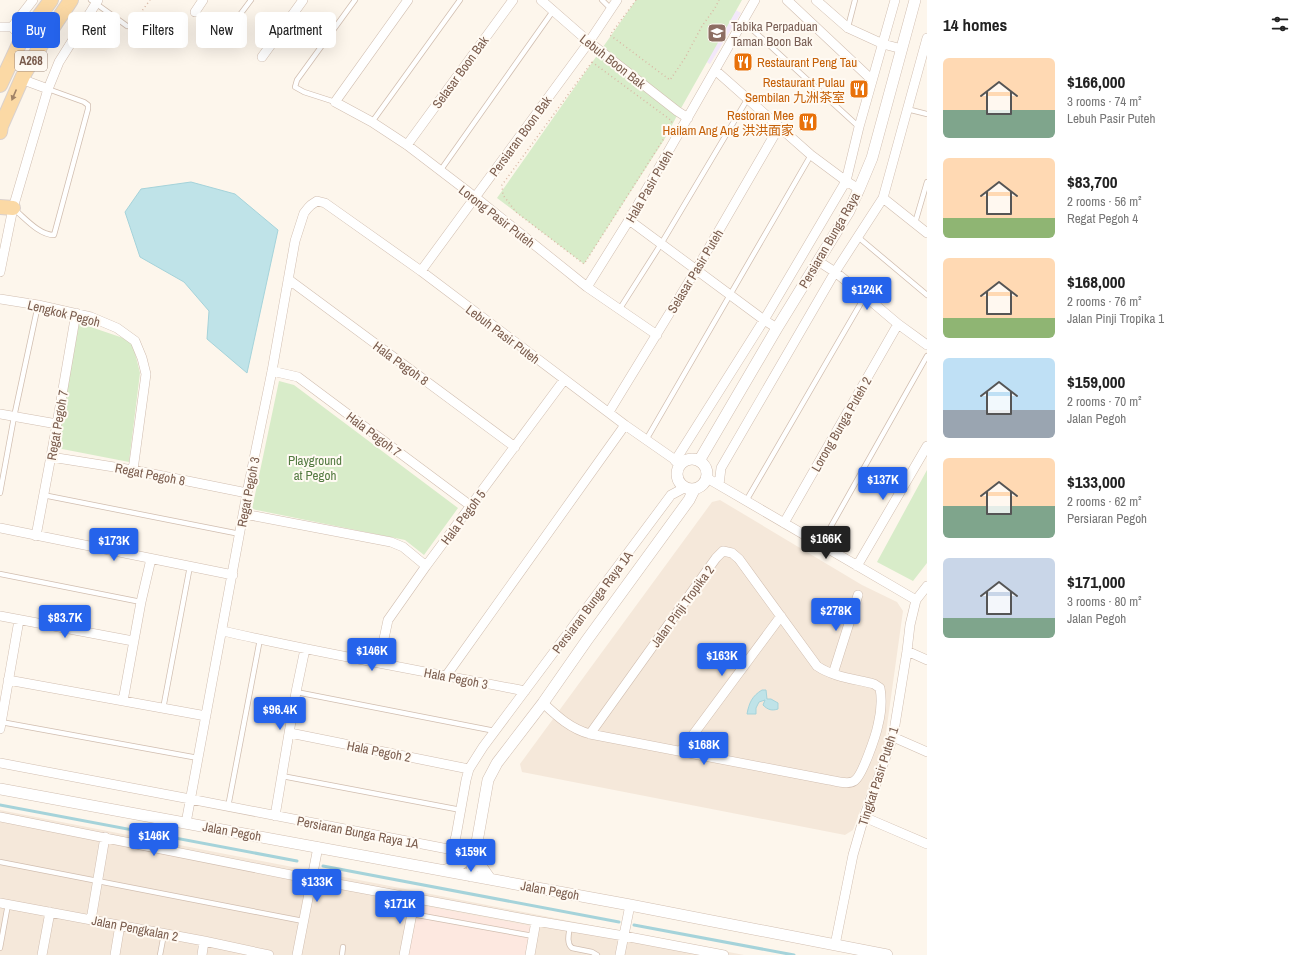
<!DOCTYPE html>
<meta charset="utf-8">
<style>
:root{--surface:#fff;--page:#f2f2f2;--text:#222;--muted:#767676;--accent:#2563eb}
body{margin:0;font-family:"Archivo Narrow","Noto Sans SC",sans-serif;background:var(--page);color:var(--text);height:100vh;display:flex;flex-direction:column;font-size:15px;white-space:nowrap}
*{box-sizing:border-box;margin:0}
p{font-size:13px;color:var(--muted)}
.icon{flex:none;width:22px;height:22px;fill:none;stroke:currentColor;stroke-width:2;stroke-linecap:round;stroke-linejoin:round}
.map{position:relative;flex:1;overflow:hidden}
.panel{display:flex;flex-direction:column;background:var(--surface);width:380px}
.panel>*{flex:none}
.top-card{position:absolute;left:12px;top:12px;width:380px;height:36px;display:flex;gap:8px}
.price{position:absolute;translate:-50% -34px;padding:0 9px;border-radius:4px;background:var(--accent);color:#fff;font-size:13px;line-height:26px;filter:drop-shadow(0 1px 2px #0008)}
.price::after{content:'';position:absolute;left:50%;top:24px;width:12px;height:9px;margin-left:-6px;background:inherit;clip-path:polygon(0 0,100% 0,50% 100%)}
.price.active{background:#222;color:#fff}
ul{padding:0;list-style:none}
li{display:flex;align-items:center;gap:12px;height:100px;padding:0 16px}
li span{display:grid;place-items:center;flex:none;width:112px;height:80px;border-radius:6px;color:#555}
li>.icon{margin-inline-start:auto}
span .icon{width:48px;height:48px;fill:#fffc;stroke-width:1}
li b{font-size:17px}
h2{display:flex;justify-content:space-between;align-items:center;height:48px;padding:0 16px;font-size:17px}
.chip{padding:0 14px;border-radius:6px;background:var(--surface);box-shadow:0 4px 16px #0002;font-size:14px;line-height:36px}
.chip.active{background:var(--accent);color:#fff}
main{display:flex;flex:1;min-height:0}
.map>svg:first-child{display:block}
</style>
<main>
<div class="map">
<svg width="927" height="955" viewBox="0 0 927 955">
<rect width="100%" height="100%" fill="#fdf6ec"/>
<path fill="#f5e8da" d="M720 500 862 585 897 602 903 611 884 747 853 830 845 835 522 772 520 764 712 502Z
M0 810 744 955H0Z"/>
<path fill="#fde8e0" d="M419 905 531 926 526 955H408Z"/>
<path fill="#f3e8fa" d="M723 3 741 13 710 64 693 54Z"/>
<path fill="#d8ecc9" d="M636 0H742L680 110 664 140 584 264 497 198Z
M79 323 132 341 140 373 129 462 57 448Z
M279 381 294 385 458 508 424 555 405 540 252 509Z
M927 470V563L913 581 877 562Z"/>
<path fill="#bfe3e8" stroke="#a5d3da" d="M191 182 235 194 278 230 247 373 207 339 209 311 184 282 140 257 125 212 141 189Z
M762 690H766L767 699H771L778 703V709C772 711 768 710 763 705L765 700 759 702 756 708V714H747C749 703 752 696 762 690Z"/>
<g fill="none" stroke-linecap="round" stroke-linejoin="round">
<path stroke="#a5d3da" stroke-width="3" d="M0 805 297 861
M323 866 619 922
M634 925 794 955"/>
<defs>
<path id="service" d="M91 0 127 26
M602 0 611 9
M743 21 859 127
M848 27 855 0
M224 36 251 0
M335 102 304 92 295 87 297 80 355 0
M907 109 927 114
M372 122 460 0
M440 171 553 11
M14 209C25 218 39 235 54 235L88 109V105L84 102 48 89
M915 223 927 182
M858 237 927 295
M619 310 661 244 748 98
M646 440 811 155
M0 493 14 417 38 305
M43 495 240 534
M746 501 865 296
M821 544 927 356
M0 574 141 602
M296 692 495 731
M163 709 190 566
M1 722 198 758
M282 776 461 810
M228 807 260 639
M0 862 303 921
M412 914 533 936
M570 926C569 933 566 943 572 948L592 952 597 955
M0 948 8 904
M160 955 164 934
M342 955 343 947"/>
<path id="minor" d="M408 0 335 102 372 122 407 145 475 197 587 287 657 335
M541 0 589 42 677 111 688 118
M787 0 872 80
M816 0 848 28 883 44 902 49
M195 12 203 0
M0 27H12L16 31
M12 27 33 0
M262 57 303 0
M715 70 811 155 846 181 859 189
M21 79 48 89
M407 145 513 0
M883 198 927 233
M629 220 764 320 777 328
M818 261 835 272 865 296 898 324 927 345
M421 271 589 42 617 0
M0 272 13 208 48 89 59 62 98 0
M288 279 515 447
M587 287 629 220 755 0
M0 299 38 305 91 317 117 328 135 341 142 358 146 374 133 470
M272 371 298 377 471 506
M609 412 696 270 779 127
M0 414 57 424
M51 457 133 470 247 493
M675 461 764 320 846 181 859 127 895 0
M707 478 916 600
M719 485 721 468 835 272 883 198 927 38
M244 514 391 542 403 547 426 566
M784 523 898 324
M0 528 233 575
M36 536 57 424 76 313
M857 566 927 446
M0 616 133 641
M223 631C323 654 424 671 525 691
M907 651 927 660
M379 662 388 620 426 566 564 380
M833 674 858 595
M446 676 625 425
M8 680 206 716
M123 701 141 602 151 559
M543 703C558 717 571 729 590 734L829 780C836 781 848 785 854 781 862 777 876 735 878 725 881 713 882 699 880 688L874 684C855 679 833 677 817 666L739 559 732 553 723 551 716 558 590 734
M0 729 19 620
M290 733 469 769
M893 737 927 752
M681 751 781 616
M0 763 190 799 448 849 453 846 456 836 466 780 469 769 483 747 671 495 684 488
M275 816 296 692 305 649
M0 817 311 879 536 921 624 936 724 955
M864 817 927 844
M186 823 247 493 272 371 295 241 304 213 308 208 311 205 317 201 325 203 421 271 625 425 681 464
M0 903 204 941 269 955
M91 920 105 837
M835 945 853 855 864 817 893 737 907 651 910 625 916 600 927 586
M42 955 50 912
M115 955 120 925
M202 955 204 941
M297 955 318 847
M404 955 415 898
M530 955 536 921
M620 955 630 905"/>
<path id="tertiary" d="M677 474a15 15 0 1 1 30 0a15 15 0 1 1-30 0Z
M699 461 777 328 849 211 859 189 872 158 915 0
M0 789 630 905 887 955
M475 854 478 862 490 879
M446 870C460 865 465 863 474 851
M471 876 488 780 497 763 543 703 587 640 689 500 694 490"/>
<path id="primary" d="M0 85 22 38 32 26 51 0
M0 132 1 126 23 76 41 45 71 0
M0 207 13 208"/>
</defs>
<use href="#service" stroke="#d1beb0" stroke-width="6"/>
<use href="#minor" stroke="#d1beb0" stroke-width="10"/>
<use href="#tertiary" stroke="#d1beb0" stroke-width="12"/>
<use href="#primary" stroke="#dad1cd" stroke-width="16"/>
<path stroke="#d9b8a5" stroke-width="1.5" stroke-dasharray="1 3" stroke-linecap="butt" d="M636 0 610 35 670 80 685 58 702 26 715 8 719 0
M133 23 150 0
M592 62 672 121 668 132 584 264 516 212 503 195 502 185Z"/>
<use href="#service" stroke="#fff" stroke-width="4.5"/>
<use href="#minor" stroke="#fff" stroke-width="9"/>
<use href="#tertiary" stroke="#fff" stroke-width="11"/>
<use href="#primary" stroke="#fbd9a5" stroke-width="14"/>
</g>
<defs><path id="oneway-solid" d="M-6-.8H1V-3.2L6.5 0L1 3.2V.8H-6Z"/></defs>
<use fill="#a18267" href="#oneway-solid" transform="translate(14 95) rotate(113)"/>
<defs>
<symbol id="school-square" viewBox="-11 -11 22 22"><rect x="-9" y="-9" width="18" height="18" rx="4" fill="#8d6e63" stroke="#fffaf3"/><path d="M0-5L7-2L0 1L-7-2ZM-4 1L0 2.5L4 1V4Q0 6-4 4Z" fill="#fff"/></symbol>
<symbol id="restaurant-square" viewBox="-11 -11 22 22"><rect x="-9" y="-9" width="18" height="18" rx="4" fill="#e8710a" stroke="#fffaf3"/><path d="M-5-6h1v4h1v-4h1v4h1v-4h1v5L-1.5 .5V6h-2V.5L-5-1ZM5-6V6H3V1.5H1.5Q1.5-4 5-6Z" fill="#fff"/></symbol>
</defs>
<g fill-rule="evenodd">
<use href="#school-square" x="706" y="22" width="22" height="22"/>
<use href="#restaurant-square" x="732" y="51" width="22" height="22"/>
<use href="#restaurant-square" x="848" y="78" width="22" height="22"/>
<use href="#restaurant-square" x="797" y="111" width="22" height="22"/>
</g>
<g text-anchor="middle" stroke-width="4" stroke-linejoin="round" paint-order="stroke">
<rect fill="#fffaf3" stroke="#a28b7f" stroke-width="1" x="15" y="51" width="32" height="20" rx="3"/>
<g font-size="12" font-weight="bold" fill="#7a5c4d">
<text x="31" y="65">A268</text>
</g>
<g font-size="13" fill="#785e54" stroke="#fffaf3" text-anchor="start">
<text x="731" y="31">Tabika Perpaduan<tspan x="731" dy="15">Taman Boon Bak</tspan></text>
</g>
<g font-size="13" fill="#7a5c4d" stroke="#fffaf3">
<text transform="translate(613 61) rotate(38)" y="5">Lebuh Boon Bak</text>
<text transform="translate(460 72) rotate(-54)" y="5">Selasar Boon Bak</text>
<text transform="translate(520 136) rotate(-54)" y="5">Persiaran Boon Bak</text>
<text transform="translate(649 186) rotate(-60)" y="5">Hala Pasir Puteh</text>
<text transform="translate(497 216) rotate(38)" y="5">Lorong Pasir Puteh</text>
<text transform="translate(829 240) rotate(-60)" y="5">Persiaran Bunga Raya</text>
<text transform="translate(695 271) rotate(-59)" y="5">Selasar Pasir Puteh</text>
<text transform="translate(64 313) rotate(14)" y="5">Lengkok Pegoh</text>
<text transform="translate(503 334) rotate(37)" y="5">Lebuh Pasir Puteh</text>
<text transform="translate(401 363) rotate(36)" y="5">Hala Pegoh 8</text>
<text transform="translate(841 424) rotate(-60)" y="5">Lorong Bunga Puteh 2</text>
<text transform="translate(57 425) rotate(-80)" y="5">Regat Pegoh 7</text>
<text transform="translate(374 434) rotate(37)" y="5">Hala Pegoh 7</text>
<text transform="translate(150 474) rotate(11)" y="5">Regat Pegoh 8</text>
<text transform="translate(248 492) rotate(-79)" y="5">Regat Pegoh 3</text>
<text transform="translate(463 517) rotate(-53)" y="5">Hala Pegoh 5</text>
<text transform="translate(592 602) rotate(-53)" y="5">Persiaran Bunga Raya 1A</text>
<text transform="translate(682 606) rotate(-54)" y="5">Jalan Pinji Tropika 2</text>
<text transform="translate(456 678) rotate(11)" y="5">Hala Pegoh 3</text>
<text transform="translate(379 751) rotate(11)" y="5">Hala Pegoh 2</text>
<text transform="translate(878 776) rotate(-72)" y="5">Tingkat Pasir Puteh 1</text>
<text transform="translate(232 831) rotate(10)" y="5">Jalan Pegoh</text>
<text transform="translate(358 832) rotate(11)" y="5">Persiaran Bunga Raya 1A</text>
<text transform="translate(550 890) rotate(10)" y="5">Jalan Pegoh</text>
<text transform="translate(135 928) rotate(11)" y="5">Jalan Pengkalan 2</text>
</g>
<g font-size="13" fill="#c56008" stroke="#fffaf3" text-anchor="end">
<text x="757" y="67" text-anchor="start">Restaurant Peng Tau</text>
<text x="845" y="87">Restaurant Pulau<tspan x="845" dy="15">Sembilan 九洲茶室</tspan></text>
<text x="794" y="120">Restoran Mee<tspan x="794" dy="15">Hailam Ang Ang 洪洪面家</tspan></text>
</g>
<g font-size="13" fill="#537a41" stroke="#fffaf3">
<text x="315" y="465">Playground<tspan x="315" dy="15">at Pegoh</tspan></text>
</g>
</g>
</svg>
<b class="price" style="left:867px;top:311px">$124K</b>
<b class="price" style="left:883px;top:501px">$137K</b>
<b class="price active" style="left:826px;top:560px">$166K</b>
<b class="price" style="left:114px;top:562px">$173K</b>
<b class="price" style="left:836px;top:632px">$278K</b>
<b class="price" style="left:65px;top:639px">$83.7K</b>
<b class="price" style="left:372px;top:672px">$146K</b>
<b class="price" style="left:722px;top:677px">$163K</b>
<b class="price" style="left:280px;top:731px">$96.4K</b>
<b class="price" style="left:704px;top:766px">$168K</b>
<b class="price" style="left:154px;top:857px">$146K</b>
<b class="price" style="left:471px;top:873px">$159K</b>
<b class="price" style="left:317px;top:903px">$133K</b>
<b class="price" style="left:400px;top:925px">$171K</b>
<div class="top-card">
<a class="chip active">Buy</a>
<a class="chip">Rent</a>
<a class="chip">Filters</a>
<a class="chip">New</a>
<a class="chip">Apartment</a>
</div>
</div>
<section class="panel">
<h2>14 homes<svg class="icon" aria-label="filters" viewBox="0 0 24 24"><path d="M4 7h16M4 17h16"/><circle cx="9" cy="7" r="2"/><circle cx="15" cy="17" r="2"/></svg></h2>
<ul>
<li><span style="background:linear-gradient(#ffd9b3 65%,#7fa58c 0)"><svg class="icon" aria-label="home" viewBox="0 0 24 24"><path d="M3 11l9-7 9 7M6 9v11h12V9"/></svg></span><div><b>$166,000</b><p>3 rooms · 74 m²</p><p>Lebuh Pasir Puteh</p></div></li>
<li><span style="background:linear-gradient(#ffd9b3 75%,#8fb573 0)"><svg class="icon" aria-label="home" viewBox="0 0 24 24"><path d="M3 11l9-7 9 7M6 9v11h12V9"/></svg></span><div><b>$83,700</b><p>2 rooms · 56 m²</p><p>Regat Pegoh 4</p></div></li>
<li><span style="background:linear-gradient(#ffd9b3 75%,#8fb573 0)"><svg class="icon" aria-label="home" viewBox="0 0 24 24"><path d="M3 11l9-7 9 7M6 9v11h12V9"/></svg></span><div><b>$168,000</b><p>2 rooms · 76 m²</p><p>Jalan Pinji Tropika 1</p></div></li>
<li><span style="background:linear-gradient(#bfe0f5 65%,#9aa5b1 0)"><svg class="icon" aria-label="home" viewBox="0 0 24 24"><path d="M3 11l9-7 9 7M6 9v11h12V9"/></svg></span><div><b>$159,000</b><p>2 rooms · 70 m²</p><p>Jalan Pegoh</p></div></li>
<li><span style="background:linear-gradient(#ffd9b3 60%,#7fa58c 0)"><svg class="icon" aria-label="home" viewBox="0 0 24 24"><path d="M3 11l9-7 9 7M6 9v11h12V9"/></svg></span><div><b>$133,000</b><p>2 rooms · 62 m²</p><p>Persiaran Pegoh</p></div></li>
<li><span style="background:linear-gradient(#c9d6e8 75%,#7fa58c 0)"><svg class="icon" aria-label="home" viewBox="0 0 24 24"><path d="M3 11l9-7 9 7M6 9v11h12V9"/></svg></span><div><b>$171,000</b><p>3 rooms · 80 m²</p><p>Jalan Pegoh</p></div></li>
</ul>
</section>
</main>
